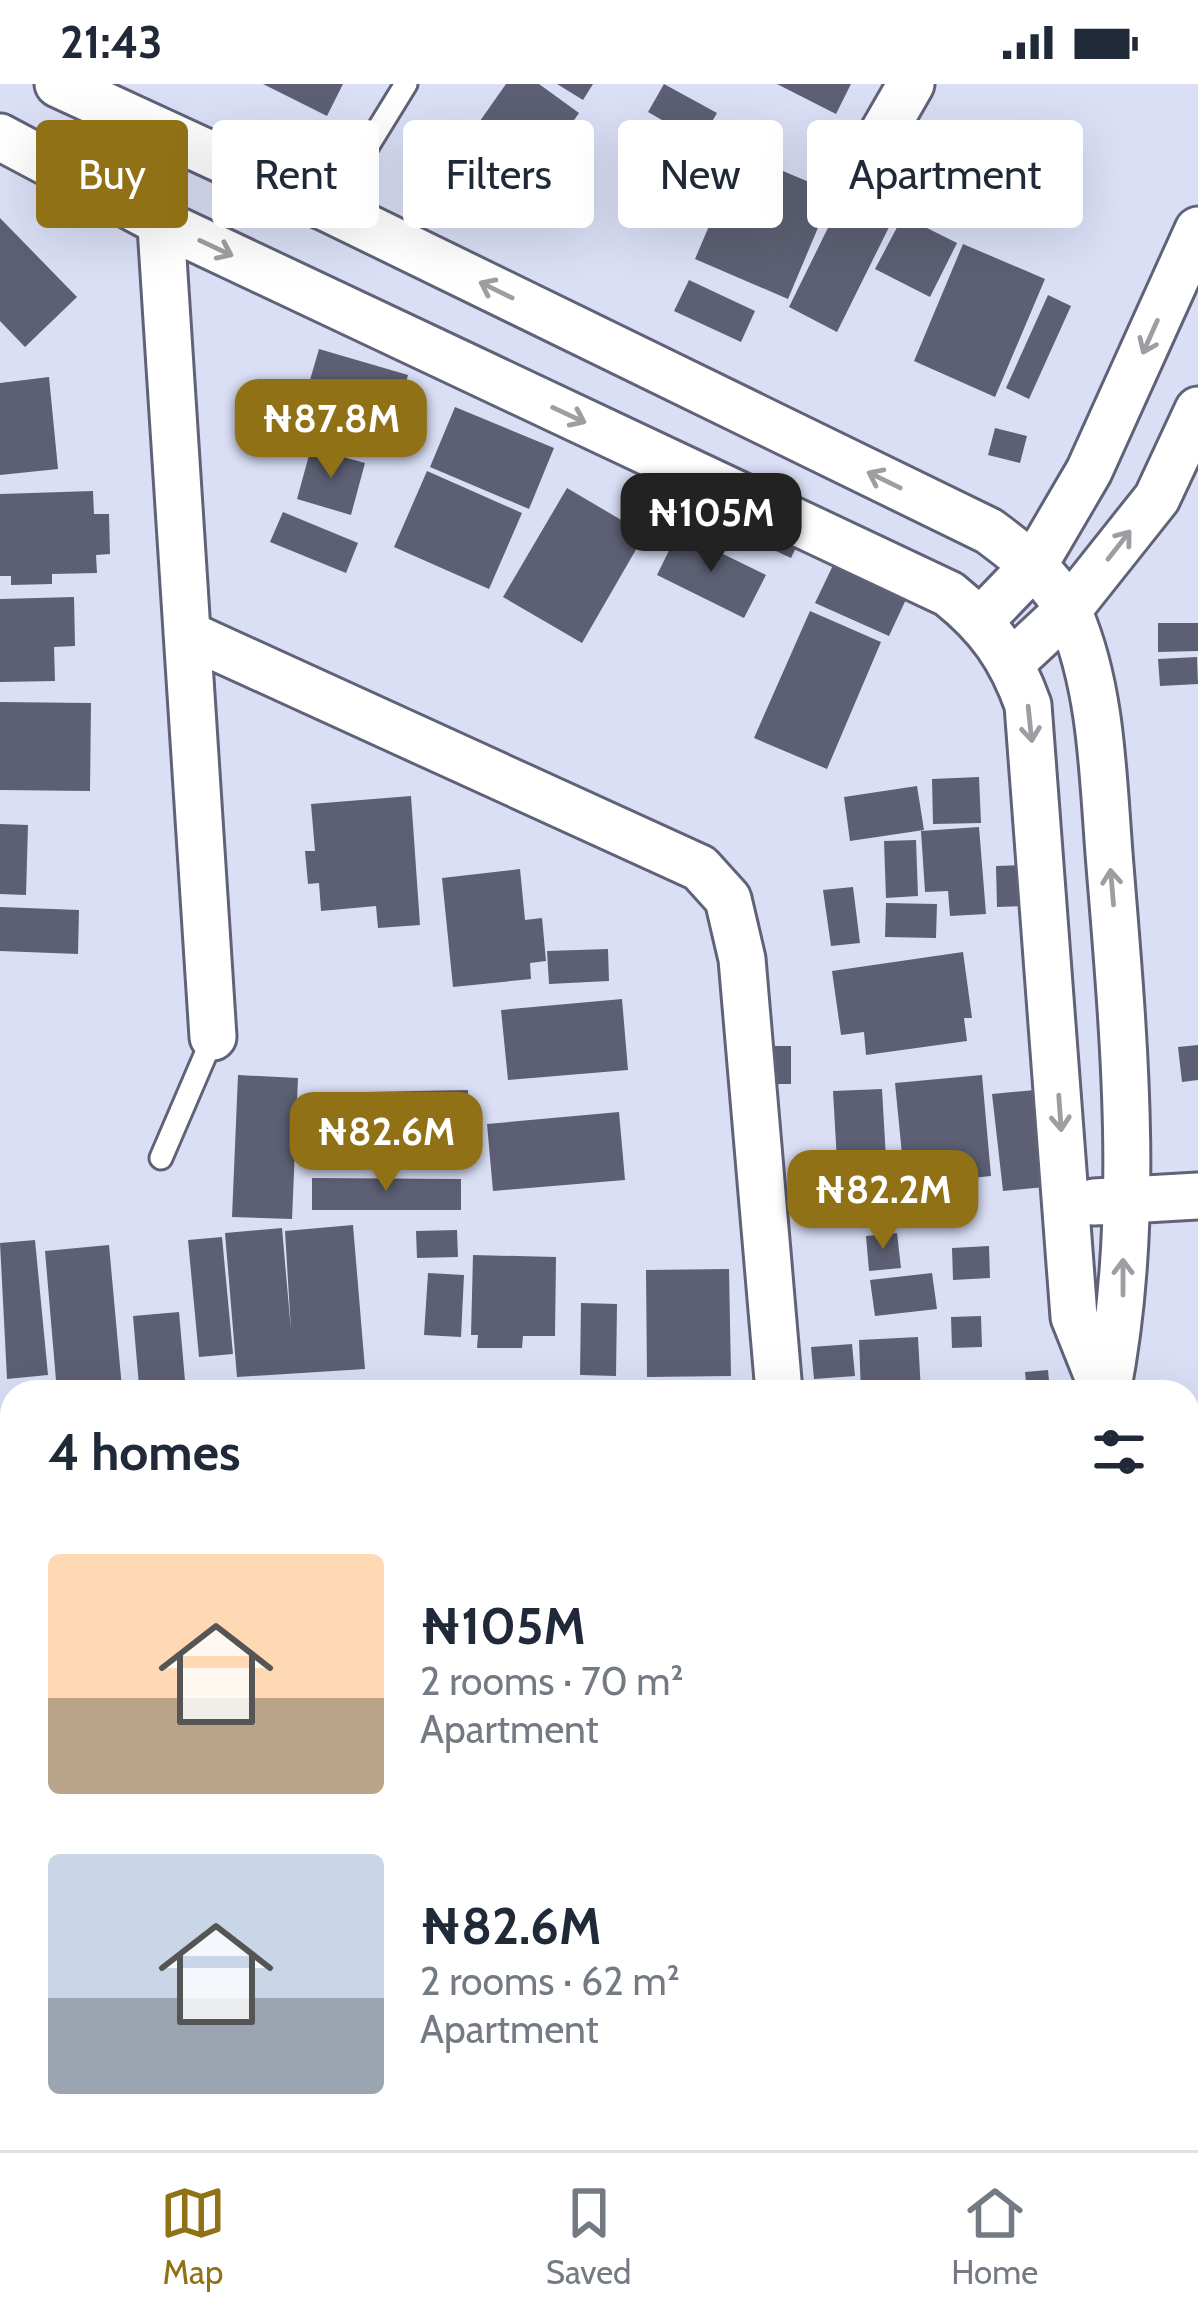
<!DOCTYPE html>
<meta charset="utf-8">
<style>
:root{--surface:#fff;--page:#f6f6f7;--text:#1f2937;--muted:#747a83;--line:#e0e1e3;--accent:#917116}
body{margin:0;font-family:Cabin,sans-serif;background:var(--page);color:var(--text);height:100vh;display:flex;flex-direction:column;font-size:45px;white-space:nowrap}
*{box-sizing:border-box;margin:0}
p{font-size:39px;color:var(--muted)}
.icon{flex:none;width:66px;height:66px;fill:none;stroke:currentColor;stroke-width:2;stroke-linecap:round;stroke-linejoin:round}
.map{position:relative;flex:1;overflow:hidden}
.side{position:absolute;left:0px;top:1296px;width:1200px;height:771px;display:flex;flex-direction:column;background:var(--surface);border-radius:36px 36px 0 0;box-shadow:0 12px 48px #0002}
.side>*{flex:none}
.hud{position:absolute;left:36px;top:36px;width:1128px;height:108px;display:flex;gap:24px}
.price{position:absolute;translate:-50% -102px;padding:0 27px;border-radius:24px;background:var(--accent);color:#fff;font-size:39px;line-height:78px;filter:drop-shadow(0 3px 6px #0008)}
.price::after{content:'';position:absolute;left:50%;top:72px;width:36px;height:27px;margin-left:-18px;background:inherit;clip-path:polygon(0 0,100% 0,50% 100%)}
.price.selected{background:#222;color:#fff}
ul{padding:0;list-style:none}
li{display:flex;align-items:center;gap:36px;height:300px;padding:0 48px}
li span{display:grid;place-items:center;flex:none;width:336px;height:240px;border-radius:12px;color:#555}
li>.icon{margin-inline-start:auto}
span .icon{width:144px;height:144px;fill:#fffc;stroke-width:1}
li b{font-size:51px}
h2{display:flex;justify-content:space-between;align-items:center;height:144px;padding:0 48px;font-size:51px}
.tag{padding:0 42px;border-radius:12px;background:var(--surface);box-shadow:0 12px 48px #0002;font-size:42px;line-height:108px}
.tag.selected{background:var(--accent);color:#fff}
.status{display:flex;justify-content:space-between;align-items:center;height:84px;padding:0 60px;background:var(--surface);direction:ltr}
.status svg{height:33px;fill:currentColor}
.dock{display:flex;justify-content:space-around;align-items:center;height:168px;border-top:3px solid var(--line);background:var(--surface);font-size:33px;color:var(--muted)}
.dock a{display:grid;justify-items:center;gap:6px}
.dock .selected{color:var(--accent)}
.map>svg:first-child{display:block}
</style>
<div class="status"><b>21:43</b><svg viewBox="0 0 49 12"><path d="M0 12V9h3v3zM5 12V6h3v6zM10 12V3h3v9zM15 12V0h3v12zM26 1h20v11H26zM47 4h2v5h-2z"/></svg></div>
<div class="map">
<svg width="1198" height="2066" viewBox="0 0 1198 2066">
<rect width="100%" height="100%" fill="#dadff6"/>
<path fill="#5d6074" d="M263 0H343L327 32Z
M506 0H539L579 29 507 132 444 88Z
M557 0H593L583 16Z
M664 0 717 29 700 58 648 28Z
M777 0H851L836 30Z
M740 69 833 108 788 215 695 175Z
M850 99 899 123 837 248 789 223Z
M903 132 957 159 930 213 875 185Z
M0 134 77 213 25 263 0 237Z
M963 160 1045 195 995 313 914 277Z
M689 196 755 227 741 258 674 227Z
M1048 211 1071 222 1029 315 1006 304Z
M319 265 408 291 385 370 296 344Z
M49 293 58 385 0 391V299Z
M455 323 554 364 529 425 430 383Z
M995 344 1027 352 1020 379 988 371Z
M311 364 365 379 351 431 297 415Z
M427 387 522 429 489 505 394 463Z
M567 404 645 450 582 559 503 513Z
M93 407 94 430H109L110 470 96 471 97 489 52 490V500L11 501V492H0V410Z
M709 410 801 453 791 474 699 431Z
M283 428 358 459 346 489 270 458Z
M678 448 766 491 744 534 657 491Z
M836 475 909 509 889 552 815 519Z
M74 513 75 562 54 563 55 597 0 598V515Z
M810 527 881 558 827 685 754 654Z
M1158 539H1198V567L1158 568Z
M1197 573 1198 600 1160 602 1158 575Z
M0 618 91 619 90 707 0 706Z
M979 693 981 739 933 740 932 695Z
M917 702 924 746 850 757 844 713Z
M411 712 420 841 378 844 376 822 321 827 319 799 308 800 305 767H315L311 720Z
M0 740 28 741 26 811 0 810Z
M979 743 986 830 950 832 948 807 925 808 921 747Z
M916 756 918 812 886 814 884 757Z
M1024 781 1025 822 997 823 996 782Z
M520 785 525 836 542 834 546 877 530 879 531 895 453 903 442 794Z
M853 803 860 859 831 862 823 806Z
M886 819 937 820 936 854 885 853Z
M0 823 79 826 78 870 0 867Z
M608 865 609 897 549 900 547 867Z
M963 868 972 934H964L967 957 866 971 864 948 841 951 832 887Z
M622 915 628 986 508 996 501 926Z
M1198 961V996L1182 998 1178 963Z
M770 962H791V1000H770Z
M238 991 298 994 292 1135 232 1133Z
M982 991 991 1092 905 1101 895 999Z
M882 1005 888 1110 839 1113 833 1007Z
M468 1006 469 1080 317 1083 315 1009Z
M1035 1006 1045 1103 1003 1107 992 1010Z
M619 1028 625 1096 493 1107 487 1040Z
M312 1094 461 1095V1126H312Z
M353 1141 365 1285 237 1293 225 1149 282 1144 291 1247 285 1147Z
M457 1146 458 1173 417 1174 416 1147Z
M897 1149 901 1184 869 1187 866 1152Z
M222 1153 233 1270 199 1273 188 1156Z
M35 1156 48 1291 7 1295 0 1159Z
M109 1161 122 1304 57 1308 45 1167Z
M989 1162 990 1194 953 1196 952 1164Z
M473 1171 556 1173 555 1252H523L522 1264H477L478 1251H471Z
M729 1185 731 1292 647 1293 646 1186Z
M428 1189 464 1191 461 1253 424 1251Z
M932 1189 937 1225 875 1232 870 1196Z
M581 1219 617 1220 616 1292 580 1291Z
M179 1228 185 1297 139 1302 133 1232Z
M981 1232 982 1263 952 1264 951 1233Z
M918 1253 921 1308H861L859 1256Z
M852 1260 855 1292 814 1295 811 1263Z
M1048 1286 1050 1308H1027L1025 1288Z
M1188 1495H1196L1198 1539H1188Z
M4 1627 9 1706H0V1628Z
M12 1760V1851L0 1852V1761Z
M70 2055H177L181 2066H50Z
M695 2055H760L761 2066H696Z
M812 2055H906L907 2066H813Z
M974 2055H1030L1031 2066H975Z
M1038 2055H1085V2066H1039Z"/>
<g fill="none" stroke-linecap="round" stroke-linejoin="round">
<defs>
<path id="service" d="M329 125 406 0
M161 1074 213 953
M1188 1663 1198 1662"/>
<path id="minor" d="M58 0 329 125 989 447C1020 470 1054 495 1070 531 1103 608 1103 699 1110 782 1124 955 1141 1137 1107 1308
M155 49 213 953
M881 52 911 0
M0 53 162 139 949 510C989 542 1011 573 1028 621L1074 1233 1104 1308
M981 536 1034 481 1089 387 1198 146
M187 550 700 784 728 815 742 875 779 1308
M1012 578 1068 526 1157 414 1198 326
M1094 1118 1198 1112
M0 1402 12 1400
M0 1949 12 1948
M0 1992 12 1986
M1166 2055 1167 2066"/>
</defs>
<use href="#service" stroke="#606377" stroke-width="27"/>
<use href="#minor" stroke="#606377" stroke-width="51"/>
<use href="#service" stroke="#fff" stroke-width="21"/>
<use href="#minor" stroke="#fff" stroke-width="45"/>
</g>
<defs><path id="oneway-shaft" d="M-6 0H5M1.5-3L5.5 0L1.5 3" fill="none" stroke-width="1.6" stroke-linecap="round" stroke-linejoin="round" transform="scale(3)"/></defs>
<g stroke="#9e9ea2">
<use href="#oneway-shaft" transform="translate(216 164) rotate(25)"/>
<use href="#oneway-shaft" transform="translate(496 206) rotate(-154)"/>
<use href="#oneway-shaft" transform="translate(1150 253) rotate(114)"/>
<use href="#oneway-shaft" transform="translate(569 331) rotate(25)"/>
<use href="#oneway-shaft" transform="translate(884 396) rotate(-154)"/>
<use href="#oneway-shaft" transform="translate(1119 461) rotate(-52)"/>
<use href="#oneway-shaft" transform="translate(1030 640) rotate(84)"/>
<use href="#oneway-shaft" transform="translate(1112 803) rotate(-95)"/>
<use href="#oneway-shaft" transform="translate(1060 1029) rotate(86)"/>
<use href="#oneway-shaft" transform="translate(1123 1193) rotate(-90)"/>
</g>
</svg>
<b class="price" style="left:331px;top:397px">₦87.8M</b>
<b class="price selected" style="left:711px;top:491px">₦105M</b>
<b class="price" style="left:386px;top:1110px">₦82.6M</b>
<b class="price" style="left:883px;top:1168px">₦82.2M</b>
<div class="hud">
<a class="tag selected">Buy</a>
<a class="tag">Rent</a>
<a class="tag">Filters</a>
<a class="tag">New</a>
<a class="tag">Apartment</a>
</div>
<section class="side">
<h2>4 homes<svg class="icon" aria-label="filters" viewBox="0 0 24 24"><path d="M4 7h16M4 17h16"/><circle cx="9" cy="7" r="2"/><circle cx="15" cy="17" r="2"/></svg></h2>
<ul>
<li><span style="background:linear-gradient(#ffd9b3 60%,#b9a48a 0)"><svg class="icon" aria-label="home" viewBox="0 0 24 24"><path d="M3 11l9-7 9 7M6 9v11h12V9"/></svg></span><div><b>₦105M</b><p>2 rooms · 70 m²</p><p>Apartment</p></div></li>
<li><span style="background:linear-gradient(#c9d6e8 60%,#9aa5b1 0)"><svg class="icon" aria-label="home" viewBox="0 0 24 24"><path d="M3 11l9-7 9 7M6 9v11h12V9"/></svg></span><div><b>₦82.6M</b><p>2 rooms · 62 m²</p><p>Apartment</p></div></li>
</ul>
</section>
</div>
<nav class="dock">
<a class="selected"><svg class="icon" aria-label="map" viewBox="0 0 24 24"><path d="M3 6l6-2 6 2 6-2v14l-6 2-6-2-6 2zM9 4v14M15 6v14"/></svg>Map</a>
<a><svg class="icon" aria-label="saved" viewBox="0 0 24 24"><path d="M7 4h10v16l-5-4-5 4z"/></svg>Saved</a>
<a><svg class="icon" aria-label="home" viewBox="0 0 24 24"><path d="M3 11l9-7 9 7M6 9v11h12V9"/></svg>Home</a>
</nav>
